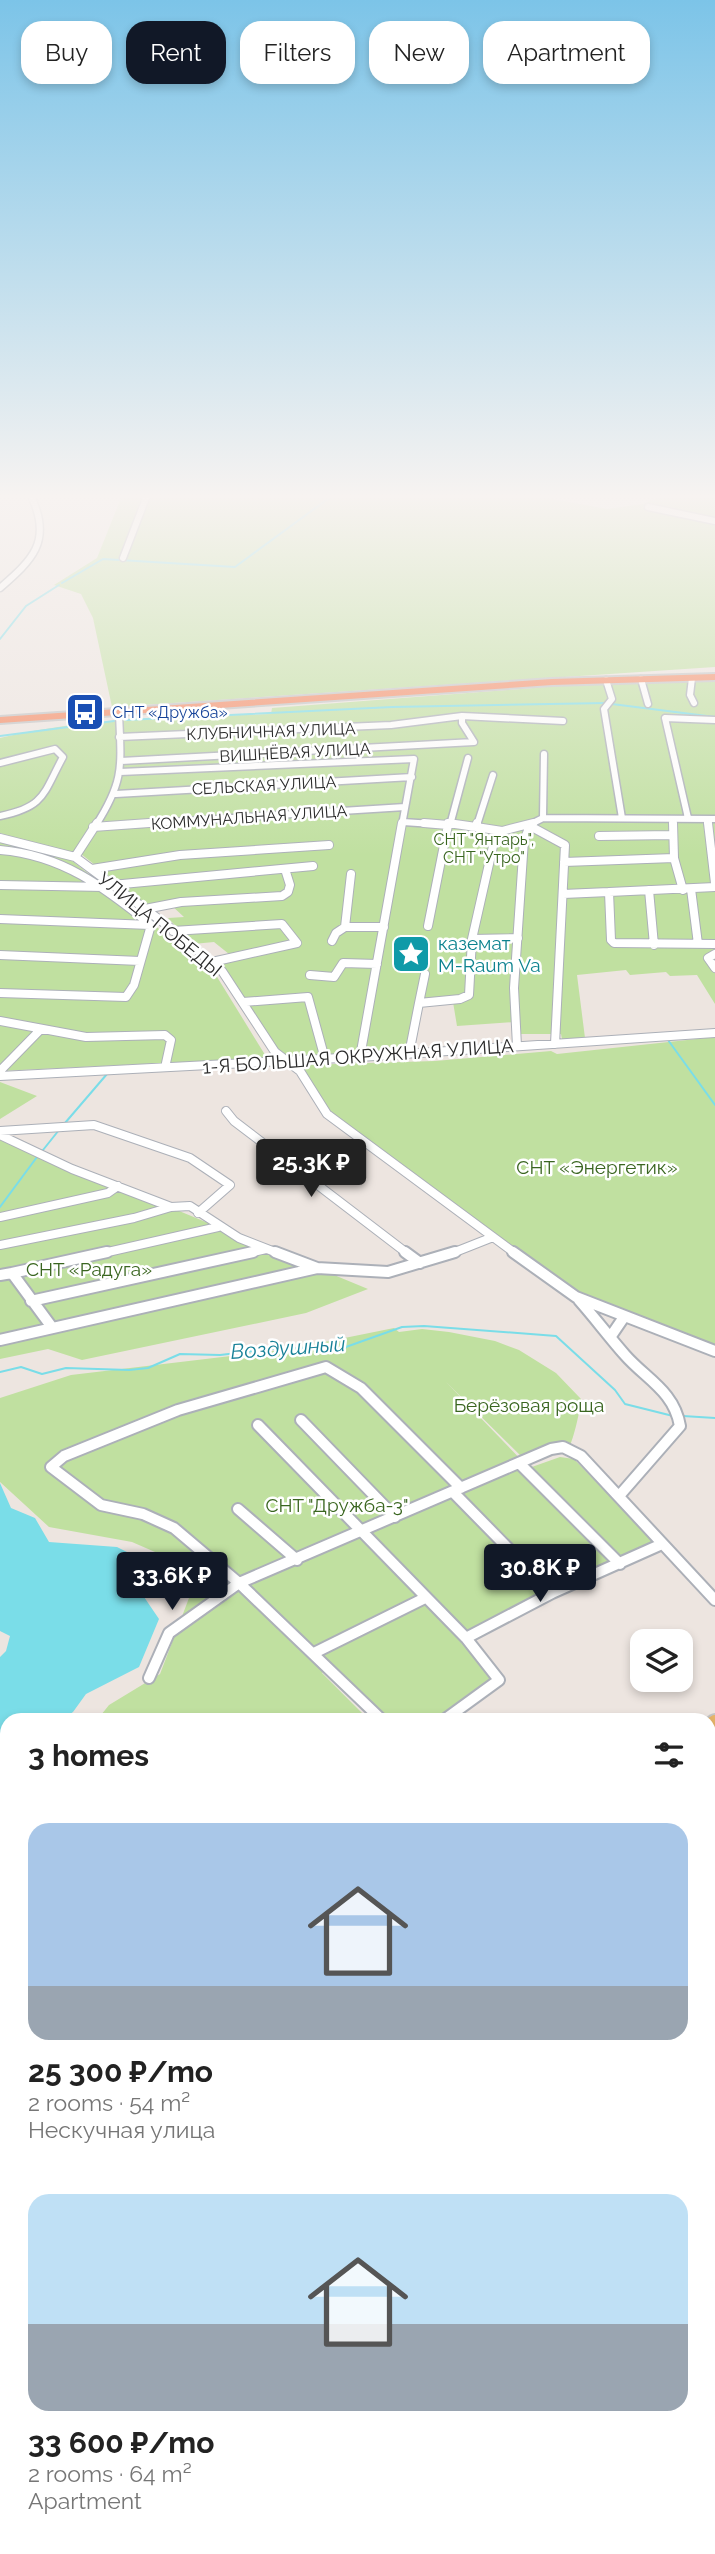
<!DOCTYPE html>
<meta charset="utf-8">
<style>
:root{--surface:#fff;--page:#f2f2f2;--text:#222;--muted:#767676;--accent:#111827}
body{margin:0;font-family:Raleway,sans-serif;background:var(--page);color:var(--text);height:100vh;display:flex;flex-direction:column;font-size:26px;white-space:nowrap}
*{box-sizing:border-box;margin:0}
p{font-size:23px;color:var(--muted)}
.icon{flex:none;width:38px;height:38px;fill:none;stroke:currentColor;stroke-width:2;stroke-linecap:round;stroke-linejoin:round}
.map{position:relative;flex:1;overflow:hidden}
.panel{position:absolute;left:0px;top:1713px;width:716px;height:842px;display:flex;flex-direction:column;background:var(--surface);border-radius:21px 21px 0 0;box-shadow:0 4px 10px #0003}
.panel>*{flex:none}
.banner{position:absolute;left:21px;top:21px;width:674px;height:63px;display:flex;gap:14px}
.controls{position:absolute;left:630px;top:1629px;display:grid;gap:14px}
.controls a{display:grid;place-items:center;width:63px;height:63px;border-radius:14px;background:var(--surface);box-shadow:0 4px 10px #0003;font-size:35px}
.price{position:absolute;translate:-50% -60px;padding:0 16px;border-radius:7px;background:var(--accent);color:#fff;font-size:23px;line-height:46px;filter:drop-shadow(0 2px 4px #0008)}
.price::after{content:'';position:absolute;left:50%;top:42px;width:21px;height:16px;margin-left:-10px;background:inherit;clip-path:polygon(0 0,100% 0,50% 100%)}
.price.current{background:#222;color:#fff}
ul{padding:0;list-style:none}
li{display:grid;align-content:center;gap:14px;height:371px;padding:0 28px}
li span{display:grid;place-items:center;height:217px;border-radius:21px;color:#555}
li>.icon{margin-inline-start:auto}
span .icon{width:126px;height:126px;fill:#fffc;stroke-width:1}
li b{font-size:30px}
h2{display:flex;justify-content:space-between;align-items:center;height:84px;padding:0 28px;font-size:30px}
.tag{padding:0 24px;border-radius:21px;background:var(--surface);box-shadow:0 4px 10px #0003;font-size:24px;line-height:63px}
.tag.current{background:var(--accent);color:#fff}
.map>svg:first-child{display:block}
</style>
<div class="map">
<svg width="715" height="2554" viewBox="0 0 715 2554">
<rect width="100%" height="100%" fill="#ede5e0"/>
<path fill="#f3dee2" d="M715 2510V2554H662L669 2548H709V2515Z"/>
<path fill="#c0e0a0" d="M121 498H548L607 509 643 504 656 498H715V667L112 707 93 618 81 594 54 585 97 558Z
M715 681V1004L697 975 670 976 666 972 630 975 626 970 577 975 585 1038 562 1039 561 1034H516L514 1022 457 1026 453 1002H417L412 1049 284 1059 210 958 229 954 214 942 193 944 168 918 184 917 171 905 151 909 81 854 33 845 0 833V738C88 717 181 718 271 714L272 708 585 684Z
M0 841 71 860 214 972 267 1058 0 1071Z
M715 1037V1351L574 1295 335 1123 304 1073 303 1065 435 1061 551 1051 557 1054Z
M0 1082 37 1096 0 1119Z
M0 1137 368 1289 306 1313 82 1360 48 1349 0 1359Z
M394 1328 399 1332 422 1329 449 1332 495 1341 519 1350 556 1373 581 1399C580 1412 573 1442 567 1452L525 1460 446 1382 529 1468 560 1457 574 1459 656 1544 463 1640 496 1678 435 1720H382L327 1667 322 1673 369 1720H97L109 1705 160 1674 189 1598 162 1555 132 1542 49 1527 0 1482V1398L71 1375 290 1349Z
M7 1811V1895L0 1871V1851L6 1849 5 1843H0V1816Z
M7 2235V2437L0 2441V2242Z"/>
<path fill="#d3e69d" d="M715 2231V2305L709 2311V2237Z"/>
<path fill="#7adde8" d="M0 1483 11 1508 35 1518 49 1542 117 1547 141 1559 148 1573 142 1594 159 1619 139 1667 86 1694 73 1712 61 1720H7V1811L0 1816V1657L6 1651 10 1636 0 1631Z
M0 1871 7 1895V2235L0 2242Z"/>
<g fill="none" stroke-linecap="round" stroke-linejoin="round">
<path stroke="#7adde8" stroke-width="2" d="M62 583 103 559 235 567 329 498
M0 639 26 606 59 585
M612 704 715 717
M126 720 392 707 606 703
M0 736 114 721
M668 1040 715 1105
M65 1123 107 1074
M43 1150 59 1130
M0 1207 37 1157
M0 1372 21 1367 42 1374 66 1368 129 1370 148 1368 180 1354 220 1355 279 1348H343L402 1327 424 1326 556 1336 615 1390 625 1404 673 1416
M683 1416 715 1418"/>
<path stroke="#7adde8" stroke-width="10" d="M0 2368H7
M491 2548 544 2553"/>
<defs>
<path id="minor-far3" d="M648 507 715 521
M123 558 146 498
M0 588C32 560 52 542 32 498
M692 678 690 695 694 703
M641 679 648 704
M606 680 612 699 604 709 622 818
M119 737 391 725 462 716 563 721
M121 761 474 742 462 723V716
M0 763 55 749 63 757C43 794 45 807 0 816
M120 772 414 759 402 825
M116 794 412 777
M543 818 544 754
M688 818 665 718 715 720
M673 819V825
M707 819 708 825
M403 822 448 825
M96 825C125 780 121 765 119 713
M122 825 405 807
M450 825 468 758
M477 825 493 775
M529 825 543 818 715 819"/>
<path id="minor-far2" d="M424 823 448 825 428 926
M448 823 476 827 477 823
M708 823 715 883
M530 826 565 845 555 1044
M93 827 149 823
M476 827 502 831 533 823
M599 836 673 835
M0 838 75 857 168 926 222 971 275 1052 300 1071 327 1114 516 1254
M0 850C62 855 104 887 151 925L134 985 126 997 0 993
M75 857 97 823
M674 858 683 890
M564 862 674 858 673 823
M92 869 180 855 329 845
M0 885 104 887
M112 885 313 866
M715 887 609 892 611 940 614 943 715 944
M691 889 698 944
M649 890 654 945
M563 894 609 892
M145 909 181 902 282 896 288 892 290 885 285 869
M0 919 150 925
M345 927H384
M173 931 282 924 297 943 212 962
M472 939 518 938
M332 941 336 933 345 927 351 874
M715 954 708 958 715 968
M0 955 140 961
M310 975 334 977 343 963 377 964
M243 1002 308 997 325 1059
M419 1003 425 974
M0 1021 86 1037 165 1035 171 1040 166 1063
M517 1046 514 988 524 840 530 826
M409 1054 419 1003 460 999 469 995 472 939 496 833
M360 1057 402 823
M0 1071 41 1029
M0 1076 360 1057 715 1033
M226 1111 234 1121 408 1254
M0 1131 94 1125 190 1158 230 1185 198 1213
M0 1135 72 1169 171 1207 190 1206 239 1238 280 1254
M0 1217 108 1193 118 1186
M0 1245 134 1218 171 1207
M99 1254 218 1227
M245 1254 266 1249
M450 1254 493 1237"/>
<path id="minor-far1" d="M275 1252 317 1268 388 1272 455 1252
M405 1252 420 1263
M513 1252 576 1297 715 1351
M12 1273 107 1252
M0 1275 12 1273 51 1326
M579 1300C595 1318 609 1337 625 1355 646 1379 674 1391 680 1426L619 1496
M31 1301 253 1252
M611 1336 624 1317
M0 1340 317 1268
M301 1420 395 1517
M258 1425 466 1638 552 1593
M519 1463 620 1564
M453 1492 552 1593 662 1544
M238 1509 297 1560
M314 1653 425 1598
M149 1678 169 1633 239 1583 174 1528 143 1514 101 1505 51 1467 64 1456 178 1410 326 1367 361 1388 461 1488
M382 1720 239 1583 551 1449 563 1447 581 1456 715 1600
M444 1720 499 1680 466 1638"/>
<path id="minor" d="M709 2194 715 2188
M0 2460 7 2455
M250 2548 255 2554
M354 2554 357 2548
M460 2554 461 2548"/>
<path id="major-far1" d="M709 1726 715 1722"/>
<path id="major" d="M709 1840 715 1844"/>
<path id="highway" d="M715 674V680L552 685 0 723V717L552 679Z"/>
</defs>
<use href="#minor-far3" stroke="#acb0b8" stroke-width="9"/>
<use href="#minor-far2" stroke="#acb0b8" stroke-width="10"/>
<use href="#minor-far1" stroke="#acb0b8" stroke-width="14"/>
<use href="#minor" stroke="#acb0b8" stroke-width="18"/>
<use href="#major-far1" stroke="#c4c4c4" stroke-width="18"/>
<use href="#major" stroke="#c4c4c4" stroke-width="22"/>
<use href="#highway" stroke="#c4c4c4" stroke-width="4"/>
<use href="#minor-far3" stroke="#fff" stroke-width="6"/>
<use href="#minor-far2" stroke="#fff" stroke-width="8"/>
<use href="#minor-far1" stroke="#fff" stroke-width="10"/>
<use href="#minor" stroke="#fff" stroke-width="14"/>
<use href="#major-far1" stroke="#e8b569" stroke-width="14"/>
<use href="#major" stroke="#e8b569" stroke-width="18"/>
<use href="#highway" fill="#f48a63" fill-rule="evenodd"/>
</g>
<linearGradient id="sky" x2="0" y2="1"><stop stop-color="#7cc4e8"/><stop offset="0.58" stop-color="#f7f3f1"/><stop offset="1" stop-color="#f7f3f1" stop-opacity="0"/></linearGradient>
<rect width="715" height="856" fill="url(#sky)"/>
<defs>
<symbol id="bus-square" viewBox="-11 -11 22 22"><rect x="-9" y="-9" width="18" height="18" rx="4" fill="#1a4fb4" stroke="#fff"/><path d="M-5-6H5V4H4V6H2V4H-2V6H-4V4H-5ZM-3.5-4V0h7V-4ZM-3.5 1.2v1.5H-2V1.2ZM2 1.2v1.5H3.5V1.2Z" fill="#fff"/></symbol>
<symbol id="sight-square" viewBox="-11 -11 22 22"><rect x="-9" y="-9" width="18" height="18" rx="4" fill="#0f9aa8" stroke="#fff"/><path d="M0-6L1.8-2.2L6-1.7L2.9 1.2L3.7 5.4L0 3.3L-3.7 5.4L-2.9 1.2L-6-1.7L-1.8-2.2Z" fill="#fff"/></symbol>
</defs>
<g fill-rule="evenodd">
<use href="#bus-square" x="63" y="690" width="44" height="44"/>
<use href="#sight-square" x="389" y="932" width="44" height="44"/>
</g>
<g text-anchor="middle" stroke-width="5" stroke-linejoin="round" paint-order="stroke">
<g font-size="16" fill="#164399" stroke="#fff" text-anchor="start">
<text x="112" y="718">СНТ «Дружба»</text>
</g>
<g font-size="16" fill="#2c2c2c" stroke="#fff">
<text transform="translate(271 731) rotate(-2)" y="6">КЛУБНИЧНАЯ УЛИЦА</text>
<text transform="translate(295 752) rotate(-3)" y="6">ВИШНЁВАЯ УЛИЦА</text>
<text transform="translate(264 785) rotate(-3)" y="6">СЕЛЬСКАЯ УЛИЦА</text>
<text transform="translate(249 817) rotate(-4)" y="6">КОММУНАЛЬНАЯ УЛИЦА</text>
</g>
<g font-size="16" fill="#3a6620" stroke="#fff">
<text x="484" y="845">СНТ "Янтарь",<tspan x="484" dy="18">СНТ "Утро"</tspan></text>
</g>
<g font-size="19" fill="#2c2c2c" stroke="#fff">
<text transform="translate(160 924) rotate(39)" y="7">УЛИЦА ПОБЕДЫ</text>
<text transform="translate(358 1056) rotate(-4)" y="7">1-Я БОЛЬШАЯ ОКРУЖНАЯ УЛИЦА</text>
</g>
<g font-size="19" fill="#0d838f" stroke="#fff" text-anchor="start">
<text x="438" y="950">каземат<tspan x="438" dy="22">M-Raum Va</tspan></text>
</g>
<g font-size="19" fill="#3a6620" stroke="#fff">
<text x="597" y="1174">СНТ «Энергетик»</text>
<text x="89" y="1276">СНТ «Радуга»</text>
<text x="529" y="1412">Берёзовая роща</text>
<text x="337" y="1512">СНТ "Дружба-3"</text>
</g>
<g font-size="21" font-style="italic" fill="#168097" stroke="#fff">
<text transform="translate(288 1348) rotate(-4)" y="7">Воздушный</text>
</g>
</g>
</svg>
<div class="controls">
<a><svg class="icon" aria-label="layers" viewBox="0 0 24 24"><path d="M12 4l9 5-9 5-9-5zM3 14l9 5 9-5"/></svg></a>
</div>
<b class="price current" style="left:311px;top:1199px">25.3K ₽</b>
<b class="price" style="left:540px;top:1604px">30.8K ₽</b>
<b class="price" style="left:172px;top:1612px">33.6K ₽</b>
<div class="banner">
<a class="tag">Buy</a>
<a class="tag current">Rent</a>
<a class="tag">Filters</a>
<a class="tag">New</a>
<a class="tag">Apartment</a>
</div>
<section class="panel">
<h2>3 homes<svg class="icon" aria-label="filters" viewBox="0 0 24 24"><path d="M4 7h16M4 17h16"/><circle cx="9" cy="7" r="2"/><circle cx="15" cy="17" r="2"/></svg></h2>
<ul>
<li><span style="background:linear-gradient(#a9c7e8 75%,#9aa5b1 0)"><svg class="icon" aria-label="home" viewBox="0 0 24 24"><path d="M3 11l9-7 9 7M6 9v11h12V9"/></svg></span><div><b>25 300 ₽/mo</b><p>2 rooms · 54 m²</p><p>Нескучная улица</p></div></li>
<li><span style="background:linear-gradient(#bfe0f5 60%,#9aa5b1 0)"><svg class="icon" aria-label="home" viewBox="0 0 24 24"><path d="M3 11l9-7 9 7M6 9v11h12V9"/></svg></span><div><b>33 600 ₽/mo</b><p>2 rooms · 64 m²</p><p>Apartment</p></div></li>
</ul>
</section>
</div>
